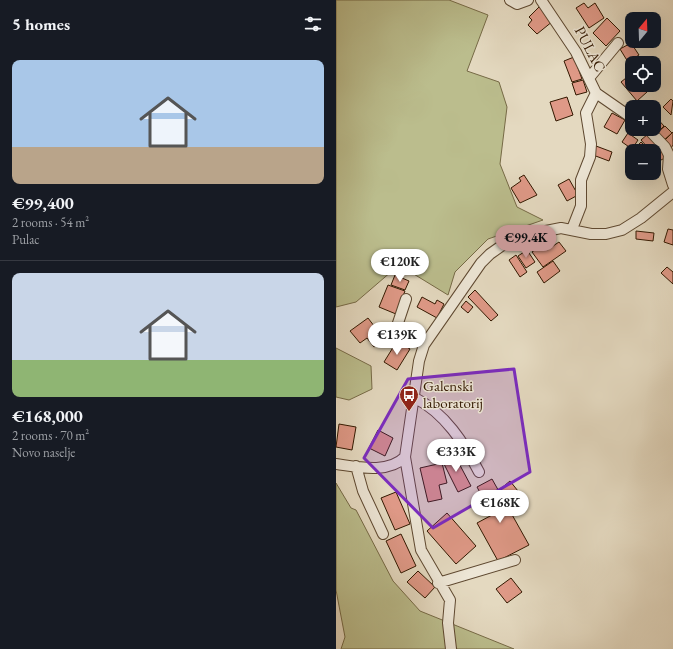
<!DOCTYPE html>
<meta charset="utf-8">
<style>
:root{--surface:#171b24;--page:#20242c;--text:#f1f3f6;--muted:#9ea1a6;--line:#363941;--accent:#c59692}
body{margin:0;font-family:"EB Garamond",serif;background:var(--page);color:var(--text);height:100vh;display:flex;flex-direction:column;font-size:15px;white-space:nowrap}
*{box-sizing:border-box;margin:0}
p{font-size:13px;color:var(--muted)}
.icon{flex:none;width:22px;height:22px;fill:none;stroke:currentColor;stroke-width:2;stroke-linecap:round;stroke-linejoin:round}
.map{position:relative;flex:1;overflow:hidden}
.sheet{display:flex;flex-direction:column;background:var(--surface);width:336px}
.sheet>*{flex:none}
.needle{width:26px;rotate:19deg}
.buttons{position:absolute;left:289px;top:12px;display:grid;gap:8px}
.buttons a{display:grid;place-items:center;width:36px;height:36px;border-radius:8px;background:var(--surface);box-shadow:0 4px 16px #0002;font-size:20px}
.price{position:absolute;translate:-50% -34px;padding:0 9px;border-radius:14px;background:#fff;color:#222;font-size:13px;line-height:26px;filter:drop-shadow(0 1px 2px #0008)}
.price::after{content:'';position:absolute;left:50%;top:24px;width:12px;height:9px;margin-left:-6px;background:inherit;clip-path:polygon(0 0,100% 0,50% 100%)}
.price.current{background:var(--accent);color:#111}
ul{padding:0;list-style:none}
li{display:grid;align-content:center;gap:8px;height:212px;padding:0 12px}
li+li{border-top:1px solid var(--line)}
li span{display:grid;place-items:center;height:124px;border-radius:8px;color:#555}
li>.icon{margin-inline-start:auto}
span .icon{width:72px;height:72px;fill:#fffc;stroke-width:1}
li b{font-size:17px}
h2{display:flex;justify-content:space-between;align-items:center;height:48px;padding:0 12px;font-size:17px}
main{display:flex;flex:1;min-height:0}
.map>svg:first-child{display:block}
</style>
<main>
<section class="sheet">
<h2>5 homes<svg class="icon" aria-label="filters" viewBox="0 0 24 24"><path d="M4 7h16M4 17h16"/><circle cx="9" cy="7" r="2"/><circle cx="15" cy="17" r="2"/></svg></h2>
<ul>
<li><span style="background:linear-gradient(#a9c7e8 70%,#b9a48a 0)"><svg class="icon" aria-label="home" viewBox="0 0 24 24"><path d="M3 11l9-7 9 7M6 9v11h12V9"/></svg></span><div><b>€99,400</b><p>2 rooms · 54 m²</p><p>Pulac</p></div></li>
<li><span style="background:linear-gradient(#c9d6e8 70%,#8fb573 0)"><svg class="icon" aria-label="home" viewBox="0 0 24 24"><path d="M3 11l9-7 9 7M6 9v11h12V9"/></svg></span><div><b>€168,000</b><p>2 rooms · 70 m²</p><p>Novo naselje</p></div></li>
</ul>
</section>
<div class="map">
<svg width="337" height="649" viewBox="0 0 337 649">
<rect width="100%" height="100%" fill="#e4d9c0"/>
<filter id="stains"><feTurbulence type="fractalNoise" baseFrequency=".005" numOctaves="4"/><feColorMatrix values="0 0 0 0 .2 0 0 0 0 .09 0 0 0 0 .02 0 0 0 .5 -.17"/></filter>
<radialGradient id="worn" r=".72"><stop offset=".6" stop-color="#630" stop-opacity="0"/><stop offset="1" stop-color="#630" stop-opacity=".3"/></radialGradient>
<path fill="#bbbd8d" stroke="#766a46" d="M0 0H113L152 15 131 71 163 82 171 107 164 164 181 207 207 220 152 239 119 272 112 295 63 265 20 302 0 307Z
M0 348 35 366 36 389 13 400 0 397Z
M0 483 15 508 20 510 57 581 84 611 178 649H121L119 646 116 649H5L9 637 0 590Z"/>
<path fill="#df9987" stroke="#321800" d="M248 3 252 8 259 3 268 18 253 28 240 8Z
M203 7 217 21 201 34 192 25 196 20 193 17Z
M271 18 284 31 270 46 257 33Z
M295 43 303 55 292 62 284 49Z
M238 57 246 79 236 82 228 61Z
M295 74 296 85H305L311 92 301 101 285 82Z
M247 80 251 92 240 95 236 83Z
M231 97 237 115 220 121 214 102Z
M335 99 337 101 335 115 327 107Z
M276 113 289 120 281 134 268 127Z
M318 115 328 126 321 133 318 129Z
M329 126 336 133 328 140 321 133Z
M337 132V145L335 148 328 141Z
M292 133 302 140 296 149 286 142Z
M312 134 320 144 314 150 305 140Z
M305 142 313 150 312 151 297 150Z
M320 144 326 151 329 158 323 161 318 156V151H314Z
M260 146 276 152 273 161 257 155Z
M188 175 201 195 184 203 175 188 185 181 183 178Z
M233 179 242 195 231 201 222 185Z
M332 229 337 230V245L328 242Z
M300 231 318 233 317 241 300 239Z
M223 242 230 251 207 267 196 252 207 244 211 250Z
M191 250 199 262 190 268 182 256Z
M180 255 191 272 184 277 173 260Z
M217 261 224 271 208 283 201 272Z
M331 267 337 272V284L325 273Z
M59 275 73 281 69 290 55 285Z
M52 285 69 291 60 314 43 307Z
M139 290 162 315 155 321 132 297Z
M86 297 99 304 101 300 108 304 101 318 81 307Z
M130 301 137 307 132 313 125 307Z
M32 318 48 339 38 347 31 338 24 343 14 331Z
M61 341 74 349 61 370 48 362Z
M3 424 20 427 16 450 0 447Z
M42 430 57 438 49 456 33 448Z
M118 454 135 486 122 492 106 460Z
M106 463 111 483 103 485 106 499 92 502 84 468Z
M156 479 193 545 162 561 141 523 156 515 141 487Z
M174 481 182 491 169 501 163 490Z
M60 492 74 524 59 530 45 498Z
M111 513 140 546 120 564 91 531Z
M65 534 80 566 65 573 50 541Z
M82 571 99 587 89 598 71 582Z
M175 578 186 592 171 603 160 589Z"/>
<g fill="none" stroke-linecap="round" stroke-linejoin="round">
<defs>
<path id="minor" d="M174 0 181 4 192 0
M205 0 240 52 260 93 250 113 255 144 254 157 245 180V206L236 229
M253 78 282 43
M260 93 296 118
M312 129 329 147 333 155 332 169 337 185
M70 299 61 326 88 345
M79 398C109 413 128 443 143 472
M69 457 85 550 114 600 112 623 115 649
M0 464C22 467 52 474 69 457L83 361 88 345 145 263 154 254 171 242 185 236 225 228 255 234H270L286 230 305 218 337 192
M20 466 27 491 47 534
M102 583 179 560"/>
</defs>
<use href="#minor" stroke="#5e4830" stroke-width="12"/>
<use href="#minor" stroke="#ede6d6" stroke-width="10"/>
</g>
<path fill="#7b2cbf" fill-opacity="0.2" stroke="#7b2cbf" stroke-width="3" stroke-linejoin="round" d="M178 369 194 472 97 528 28 458 72 379Z"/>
<defs>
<symbol id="bus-pin" viewBox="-11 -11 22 30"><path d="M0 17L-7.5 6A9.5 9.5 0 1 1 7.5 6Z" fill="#8f2418" stroke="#ede6d6"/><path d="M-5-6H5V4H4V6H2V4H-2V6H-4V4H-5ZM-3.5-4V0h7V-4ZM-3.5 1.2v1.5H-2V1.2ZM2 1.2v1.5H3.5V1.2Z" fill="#fff"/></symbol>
</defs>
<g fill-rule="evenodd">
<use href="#bus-pin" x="62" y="384" width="22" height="30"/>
</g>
<g text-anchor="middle" stroke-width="3" stroke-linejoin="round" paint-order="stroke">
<g font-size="15" fill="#321800" stroke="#ede6d6">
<text transform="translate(254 49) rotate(62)" y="5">PULAC</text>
</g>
<g font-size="15" fill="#321800" stroke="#ede6d6" text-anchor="start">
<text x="87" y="391">Galenski<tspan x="87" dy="17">laboratorij</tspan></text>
</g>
</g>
<rect width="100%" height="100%" filter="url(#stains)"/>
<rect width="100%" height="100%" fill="url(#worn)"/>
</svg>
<div class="buttons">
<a><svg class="needle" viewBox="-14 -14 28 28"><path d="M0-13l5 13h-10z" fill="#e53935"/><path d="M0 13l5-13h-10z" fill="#9ea1a6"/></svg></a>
<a><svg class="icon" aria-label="locate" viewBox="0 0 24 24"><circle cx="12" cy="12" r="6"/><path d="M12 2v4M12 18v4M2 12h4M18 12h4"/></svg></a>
<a>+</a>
<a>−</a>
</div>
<b class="price current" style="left:190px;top:259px">€99.4K</b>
<b class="price" style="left:64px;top:283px">€120K</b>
<b class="price" style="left:61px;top:356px">€139K</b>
<b class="price" style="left:120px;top:473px">€333K</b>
<b class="price" style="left:164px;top:524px">€168K</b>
</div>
</main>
